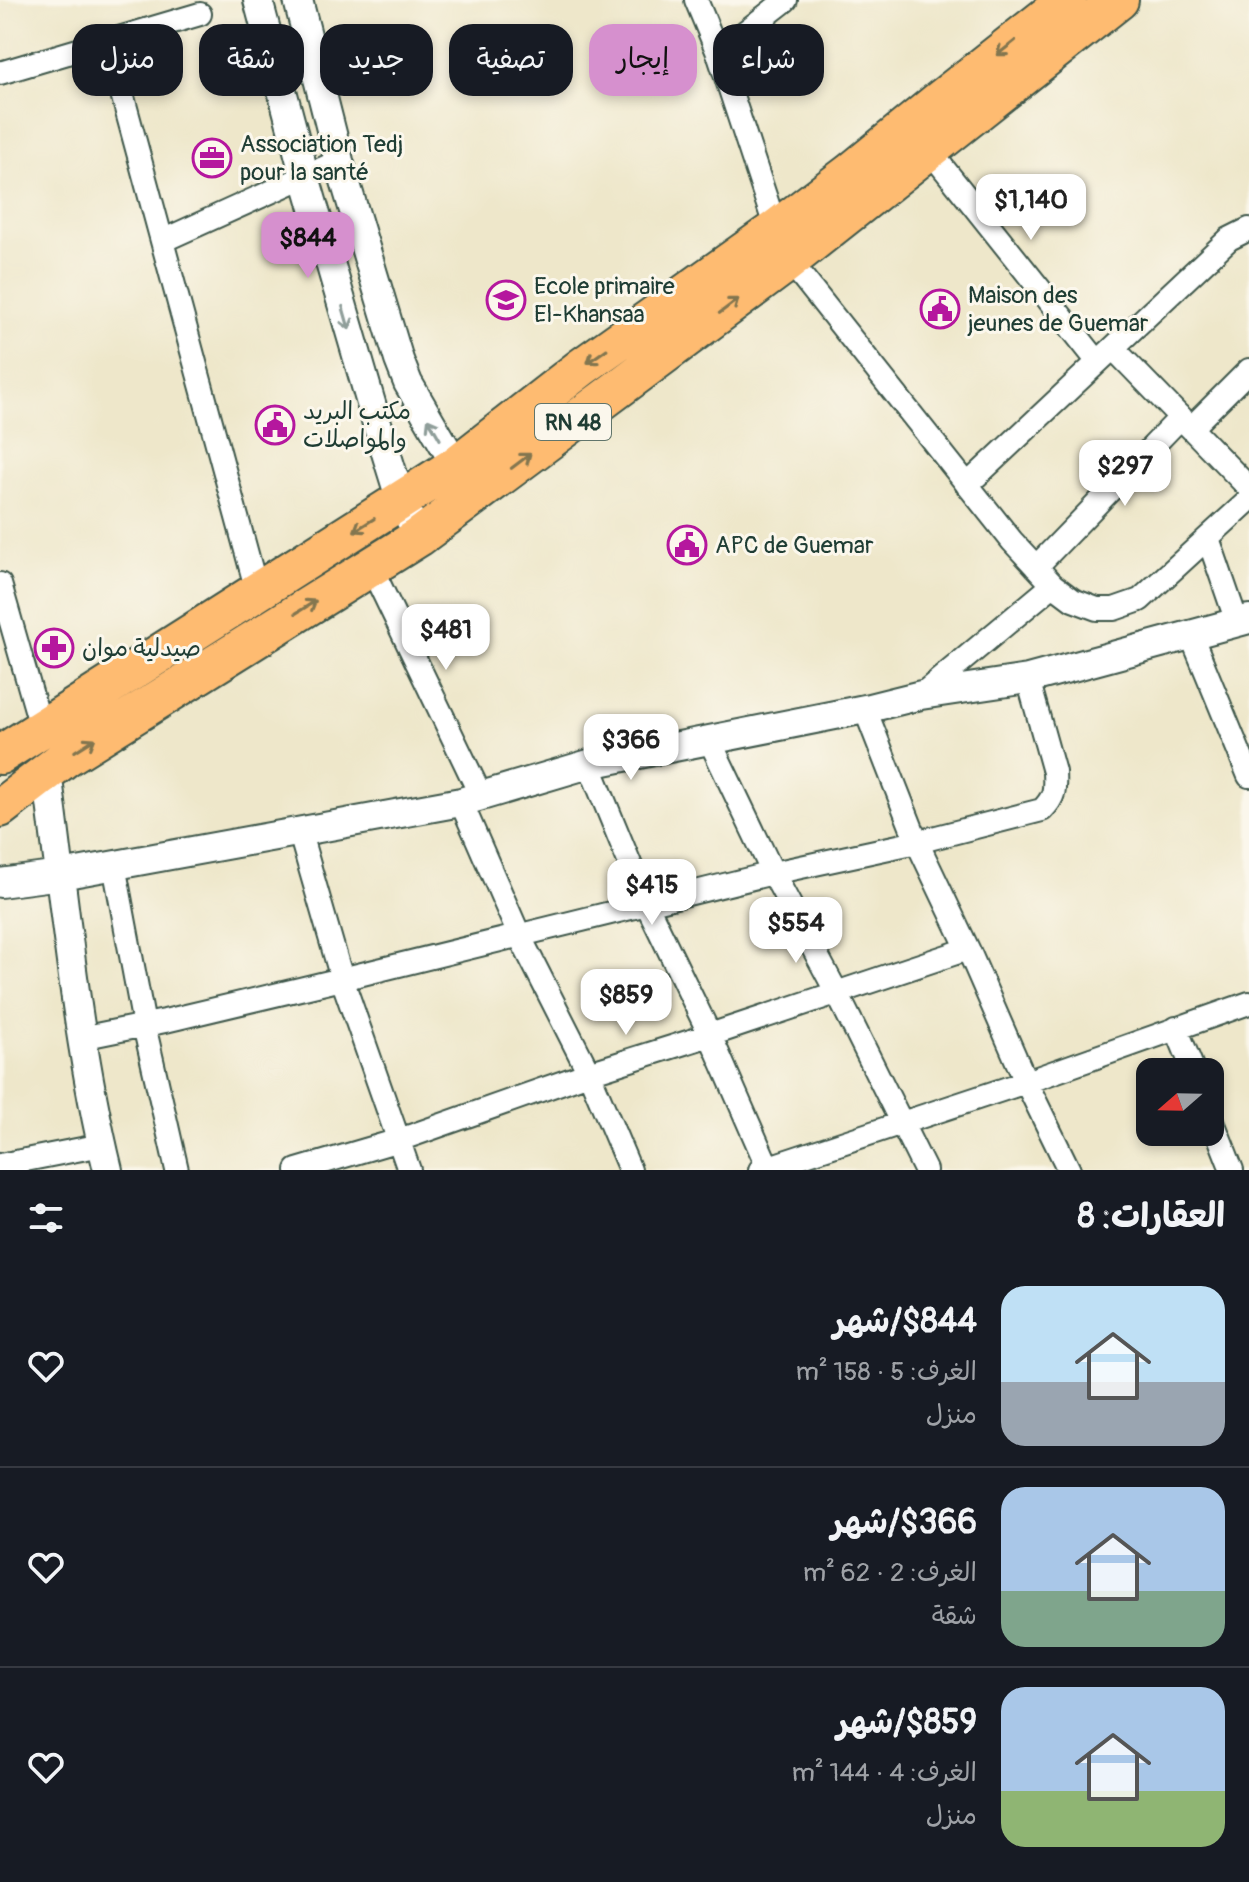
<!DOCTYPE html>
<html lang="ar">
<meta charset="utf-8">
<style>
:root{--surface:#171b24;--page:#20242c;--text:#f1f3f6;--muted:#9ea1a6;--line:#363941;--accent:#d690ce}
body{margin:0;font-family:Pangolin,"Playpen Sans Arabic",sans-serif;background:var(--page);color:var(--text);direction:rtl;height:100vh;display:flex;flex-direction:column;font-size:30px;white-space:nowrap}
*{box-sizing:border-box;margin:0}
p{font-size:26px;color:var(--muted)}
.icon{flex:none;width:44px;height:44px;fill:none;stroke:currentColor;stroke-width:2;stroke-linecap:round;stroke-linejoin:round}
.map{position:relative;height:1170px;overflow:hidden;direction:ltr}
.panel{display:flex;flex-direction:column;background:var(--surface);flex:1}
.panel>*{flex:none}
.guide{position:absolute;left:24px;top:24px;width:800px;height:72px;direction:rtl;display:flex;gap:16px}
.needle{width:52px;rotate:250deg}
.buttons{position:absolute;left:1136px;top:1058px;display:grid;gap:16px}
.buttons a{display:grid;place-items:center;width:88px;height:88px;border-radius:16px;background:var(--surface);box-shadow:0 4px 12px #0003;font-size:40px}
.price{position:absolute;translate:-50% -68px;padding:0 18px;border-radius:16px;background:#fff;color:#222;font-size:26px;line-height:52px;filter:drop-shadow(0 2px 4px #0008)}
.price::after{content:'';position:absolute;left:50%;top:48px;width:24px;height:18px;margin-left:-12px;background:inherit;clip-path:polygon(0 0,100% 0,50% 100%)}
.price.active{background:var(--accent);color:#111}
ul{padding:0;list-style:none}
li{display:flex;align-items:center;gap:24px;height:200px;padding:0 24px}
li+li{border-top:2px solid var(--line)}
li span{display:grid;place-items:center;flex:none;width:224px;height:160px;border-radius:24px;color:#555}
li>.icon{margin-inline-start:auto}
span .icon{width:96px;height:96px;fill:#fffc;stroke-width:1}
li b{font-size:34px}
h2{display:flex;justify-content:space-between;align-items:center;height:96px;padding:0 24px;font-size:34px}
.pill{padding:0 28px;border-radius:24px;background:var(--surface);box-shadow:0 4px 12px #0003;font-size:28px;line-height:72px}
.pill.active{background:var(--accent);color:#111}
.map>svg:first-child{display:block}
</style>
<div class="map">
<svg width="1249" height="1170" viewBox="0 0 1249 1170">
<rect width="100%" height="100%" fill="#fbf7ec"/>
<filter id="ink" filterUnits="userSpaceOnUse"><feTurbulence type="fractalNoise" baseFrequency=".0125" numOctaves="2"/><feDisplacementMap in="SourceGraphic" scale="16" xChannelSelector="R" yChannelSelector="G"/><feConvolveMatrix kernelMatrix="1 2 1 2 8 2 1 2 1" color-interpolation-filters="sRGB"/></filter>
<filter id="wash" filterUnits="userSpaceOnUse"><feTurbulence type="fractalNoise" baseFrequency=".006" numOctaves="4" result="noise"/><feDisplacementMap in="SourceGraphic" scale="32" xChannelSelector="R" yChannelSelector="G"/><feGaussianBlur stdDeviation="1.8" result="paint"/><feColorMatrix in="noise" values="0 0 0 0 0 0 0 0 0 0 0 0 0 0 0 0 0 1.4 0 .05"/><feComposite in="paint" operator="in"/></filter>
<g filter="url(#wash)">
<rect width="100%" height="100%" fill="#eee7ca"/>
</g>
<g filter="url(#ink)">
<g fill="none" stroke-linecap="round" stroke-linejoin="round">
<defs>
<path id="minor" d="M696 0 718 53 776 229 789 260 1012 541 1053 585
M108 42 257 591
M718 53 786 0
M0 73 200 14
M929 150 1098 362
M162 241 339 161
M1113 348 1249 488
M1191 428 1249 370
M967 485 1229 239 1249 229
M1208 538 1237 622
M371 567 481 796
M1036 567 1181 417
M0 584 41 727
M1191 635 1249 776
M921 695 1053 585 1073 600 1097 609H1114L1140 600 1249 500
M865 709 917 842 968 949 1026 1082 1069 1170
M709 739 773 873 837 993 925 1170
M589 764 647 905 710 1035 769 1170
M461 802 519 935 589 1073 630 1170
M299 830 342 979 409 1170
M114 865 144 1025 177 1170
M1176 1028 1194 1072
M81 1038 165 1021 342 979 773 873 917 842 1042 810C1055 797 1055 790 1054 772L1028 679
M1210 1114 1232 1170
M0 1165 102 1145
M297 1170 399 1140 589 1073 710 1035 968 949
M760 1170 1026 1082 1249 1003"/>
<path id="tertiary" d="M258 0 305 177 375 417 401 501 419 537
M298 0 339 161 399 360 408 383 465 481
M47 772C65 905 76 1039 108 1170
M0 883 61 875 461 802 589 764 865 709 921 695 1028 679 1249 619"/>
<path id="trunk" d="M0 755 455 466 582 367 776 229 850 173 936 103 1067 0
M0 808 65 758 419 537 779 269 1119 0"/>
</defs>
<use href="#minor" stroke="#3e564a" stroke-width="26"/>
<use href="#tertiary" stroke="#3e564a" stroke-width="32"/>
<use href="#trunk" stroke="#3e564a" stroke-width="42"/>
<use href="#minor" stroke="#fff" stroke-width="22"/>
<use href="#tertiary" stroke="#fff" stroke-width="28"/>
<use href="#trunk" stroke="#febb71" stroke-width="38"/>
</g>
<defs><path id="oneway-shaft" d="M-6 0H5M1.5-3L5.5 0L1.5 3" fill="none" stroke-width="1.6" stroke-linecap="round" stroke-linejoin="round" transform="scale(2)"/></defs>
<g stroke="#83764f">
<use href="#oneway-shaft" transform="translate(1006 48) rotate(142)"/>
<use href="#oneway-shaft" transform="translate(729 306) rotate(-37)"/>
<use href="#oneway-shaft" transform="translate(597 356) rotate(145)"/>
<use href="#oneway-shaft" transform="translate(521 461) rotate(-37)"/>
<use href="#oneway-shaft" transform="translate(364 525) rotate(148)"/>
<use href="#oneway-shaft" transform="translate(306 607) rotate(-32)"/>
<use href="#oneway-shaft" transform="translate(85 745) rotate(-32)"/>
</g>
<g stroke="#8f9e9a">
<use href="#oneway-shaft" transform="translate(346 318) rotate(74)"/>
<use href="#oneway-shaft" transform="translate(434 429) rotate(-120)"/>
</g>
</g>
<defs>
<symbol id="office-ring" viewBox="-11 -11 22 22"><circle r="9.5" fill="#fbf7ec" stroke="#b5179e" stroke-width="1.5"/><path d="M-6-3h4V-5.5h4V-3h4V5H-6ZM-1-4.5V-3h2v-1.5ZM-6 0V1H6V0Z" fill="#b5179e"/></symbol>
<symbol id="school-ring" viewBox="-11 -11 22 22"><circle r="9.5" fill="#fbf7ec" stroke="#b5179e" stroke-width="1.5"/><path d="M0-5L7-2L0 1L-7-2ZM-4 1L0 2.5L4 1V4Q0 6-4 4Z" fill="#b5179e"/></symbol>
<symbol id="civic-ring" viewBox="-11 -11 22 22"><circle r="9.5" fill="#fbf7ec" stroke="#b5179e" stroke-width="1.5"/><path d="M-.6-6.5H3V-4.5H.6V-3L4-1V1h2V6H-6V1h2V-1L-.6-3ZM-1.2 2.5V6h2.4V2.5Z" fill="#b5179e"/></symbol>
<symbol id="pharmacy-ring" viewBox="-11 -11 22 22"><circle r="9.5" fill="#fbf7ec" stroke="#b5179e" stroke-width="1.5"/><path d="M-2-6h4v4h4v4h-4v4h-4v-4h-4v-4h4Z" fill="#b5179e"/></symbol>
</defs>
<g fill-rule="evenodd">
<use href="#office-ring" x="190" y="136" width="44" height="44"/>
<use href="#school-ring" x="484" y="278" width="44" height="44"/>
<use href="#civic-ring" x="918" y="287" width="44" height="44"/>
<use href="#civic-ring" x="253" y="403" width="44" height="44"/>
<use href="#civic-ring" x="665" y="523" width="44" height="44"/>
<use href="#pharmacy-ring" x="32" y="626" width="44" height="44"/>
</g>
<g text-anchor="middle" stroke-width="6" stroke-linejoin="round" paint-order="stroke">
<rect fill="#fbf7ec" stroke="#61756b" stroke-width="2" x="535" y="404" width="76" height="36" rx="6"/>
<g font-size="22" font-weight="bold" fill="#1f3d34">
<text x="573" y="430">RN 48</text>
</g>
<g font-size="24" fill="#1f3d34" stroke="#fbf7ec" text-anchor="start">
<text x="240" y="152">Association Tedj<tspan x="240" dy="28">pour la santé</tspan></text>
<text x="534" y="294">Ecole primaire<tspan x="534" dy="28">El-Khansaa</tspan></text>
<text x="968" y="303">Maison des<tspan x="968" dy="28">jeunes de Guemar</tspan></text>
<text x="303" y="419">مكتب البريد<tspan x="303" dy="28">والمواصلات</tspan></text>
<text x="715" y="553">APC de Guemar</text>
<text x="82" y="656">صيدلية موان</text>
</g>
</g>
</svg>
<div class="buttons">
<a><svg class="needle" viewBox="-14 -14 28 28"><path d="M0-13l5 13h-10z" fill="#e53935"/><path d="M0 13l5-13h-10z" fill="#9ea1a6"/></svg></a>
</div>
<b class="price" style="left:1031px;top:242px">$1,140</b>
<b class="price active" style="left:308px;top:280px">$844</b>
<b class="price" style="left:1125px;top:508px">$297</b>
<b class="price" style="left:446px;top:672px">$481</b>
<b class="price" style="left:631px;top:782px">$366</b>
<b class="price" style="left:652px;top:927px">$415</b>
<b class="price" style="left:796px;top:965px">$554</b>
<b class="price" style="left:626px;top:1037px">$859</b>
<div class="guide">
<a class="pill">شراء</a>
<a class="pill active">إيجار</a>
<a class="pill">تصفية</a>
<a class="pill">جديد</a>
<a class="pill">شقة</a>
<a class="pill">منزل</a>
</div>
</div>
<section class="panel">
<h2>العقارات: 8<svg class="icon" aria-label="filters" viewBox="0 0 24 24"><path d="M4 7h16M4 17h16"/><circle cx="9" cy="7" r="2"/><circle cx="15" cy="17" r="2"/></svg></h2>
<ul>
<li><span style="background:linear-gradient(#bfe0f5 60%,#9aa5b1 0)"><svg class="icon" aria-label="home" viewBox="0 0 24 24"><path d="M3 11l9-7 9 7M6 9v11h12V9"/></svg></span><div><b>$844/شهر</b><p>الغرف: 5 · 158 m²</p><p>منزل</p></div><svg class="icon" aria-label="heart" viewBox="0 0 24 24"><path d="M12 20l-8-8c-3-5 5-10 8-4 3-6 11-1 8 4z"/></svg></li>
<li><span style="background:linear-gradient(#a9c7e8 65%,#7fa58c 0)"><svg class="icon" aria-label="home" viewBox="0 0 24 24"><path d="M3 11l9-7 9 7M6 9v11h12V9"/></svg></span><div><b>$366/شهر</b><p>الغرف: 2 · 62 m²</p><p>شقة</p></div><svg class="icon" aria-label="heart" viewBox="0 0 24 24"><path d="M12 20l-8-8c-3-5 5-10 8-4 3-6 11-1 8 4z"/></svg></li>
<li><span style="background:linear-gradient(#a9c7e8 65%,#8fb573 0)"><svg class="icon" aria-label="home" viewBox="0 0 24 24"><path d="M3 11l9-7 9 7M6 9v11h12V9"/></svg></span><div><b>$859/شهر</b><p>الغرف: 4 · 144 m²</p><p>منزل</p></div><svg class="icon" aria-label="heart" viewBox="0 0 24 24"><path d="M12 20l-8-8c-3-5 5-10 8-4 3-6 11-1 8 4z"/></svg></li>
</ul>
</section>
